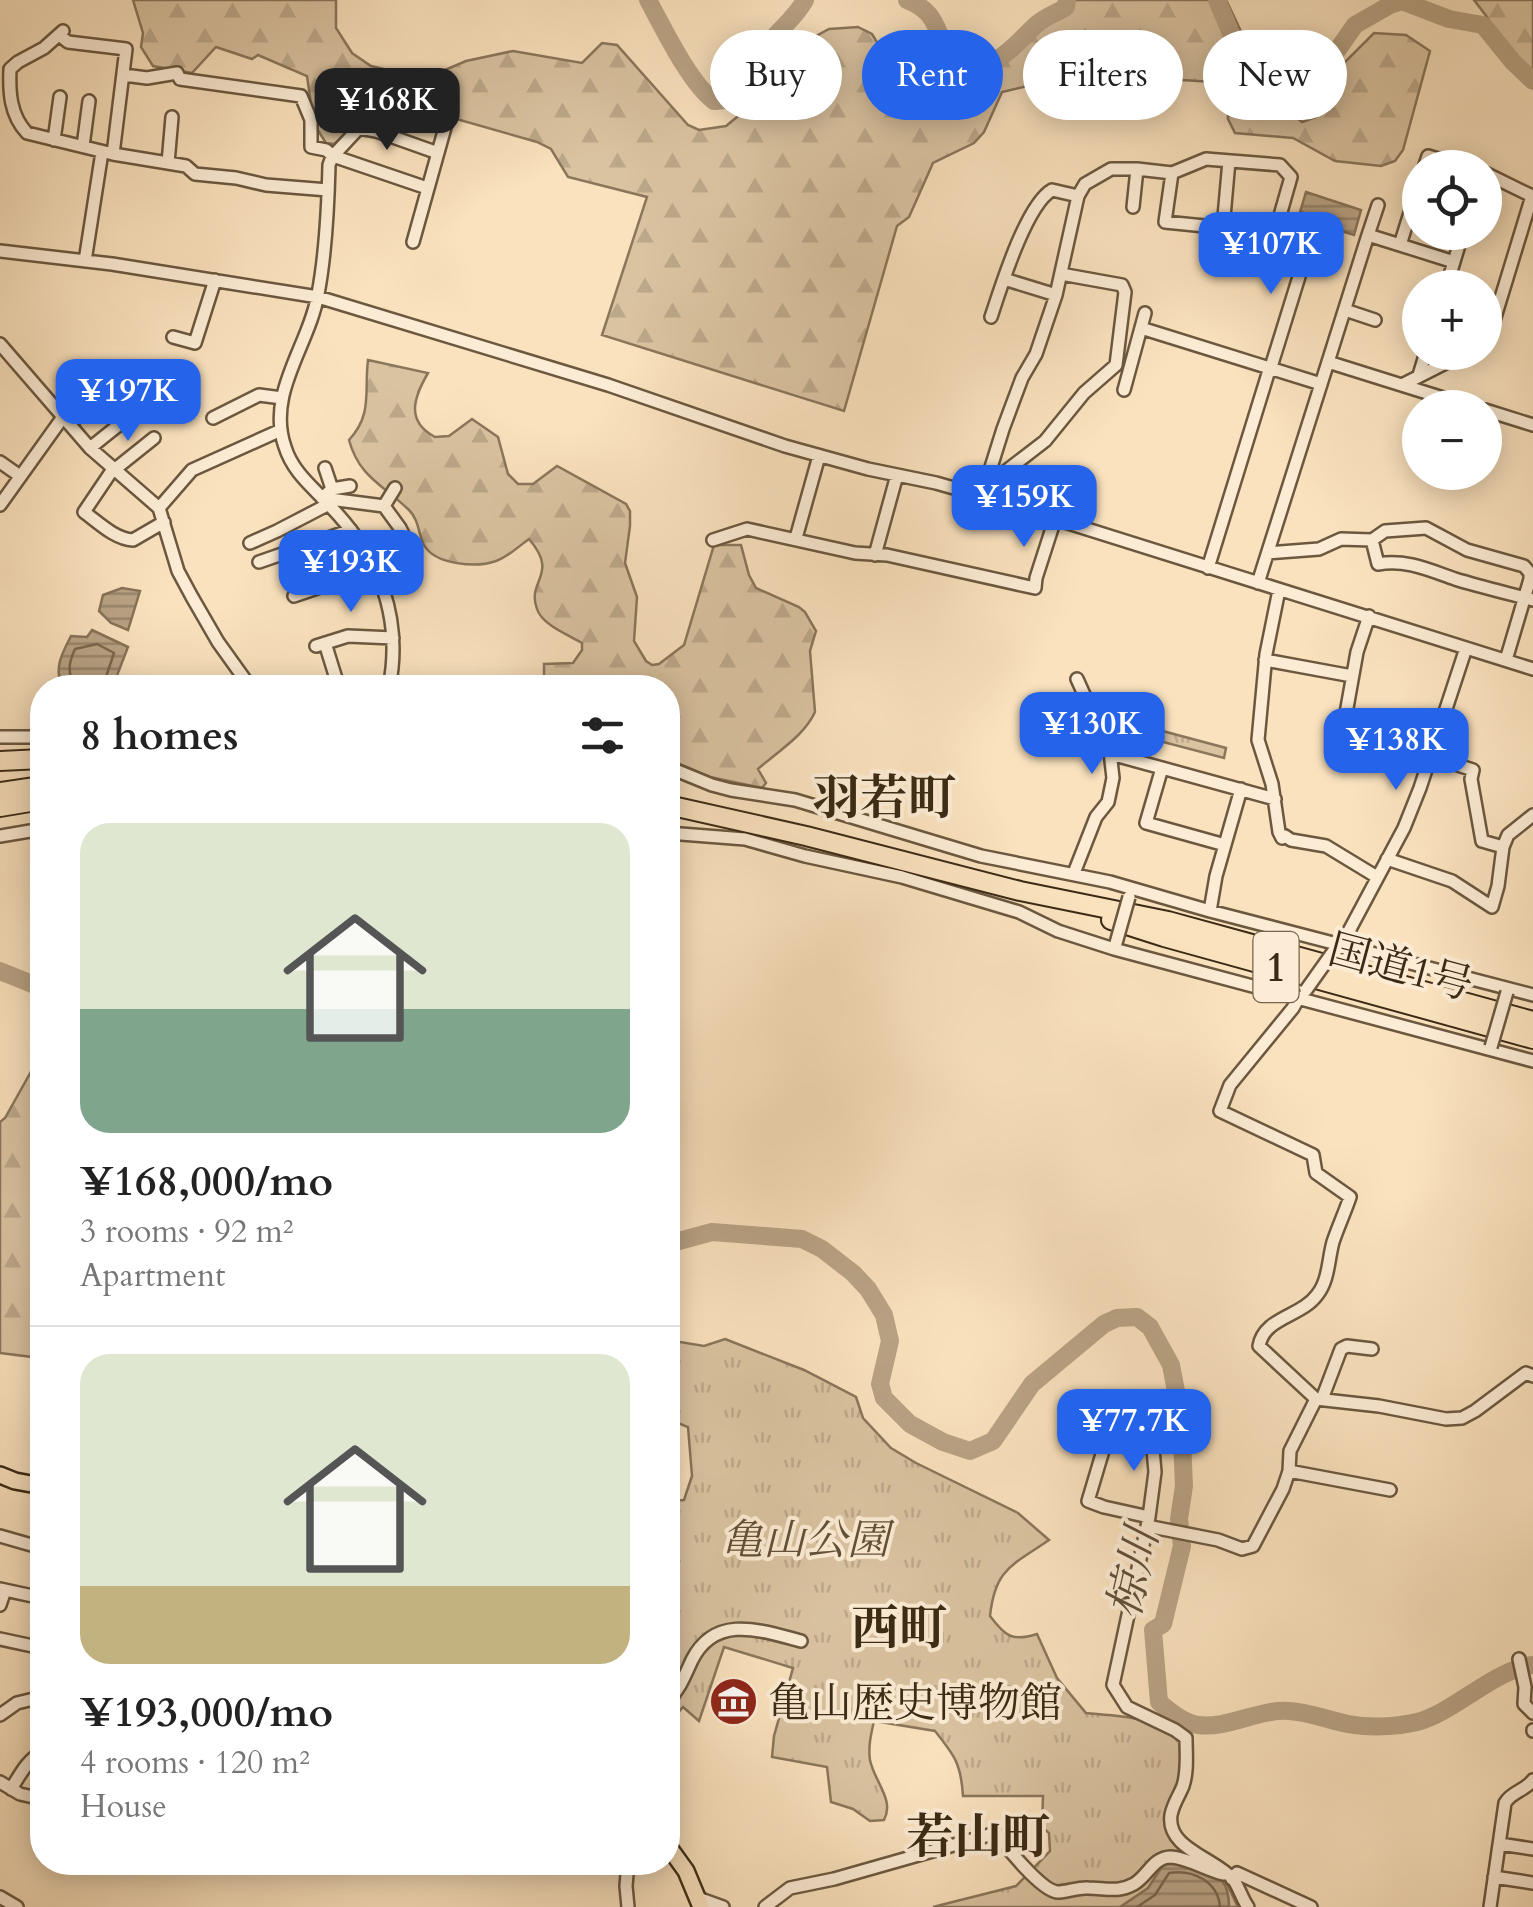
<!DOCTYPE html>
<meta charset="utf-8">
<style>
:root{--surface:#fff;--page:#f6f6f6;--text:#222;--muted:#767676;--line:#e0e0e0;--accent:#2563eb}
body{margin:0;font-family:Cardo,"Noto Serif JP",serif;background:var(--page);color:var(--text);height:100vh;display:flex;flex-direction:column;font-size:38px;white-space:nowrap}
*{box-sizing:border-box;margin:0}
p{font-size:32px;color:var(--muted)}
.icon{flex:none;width:55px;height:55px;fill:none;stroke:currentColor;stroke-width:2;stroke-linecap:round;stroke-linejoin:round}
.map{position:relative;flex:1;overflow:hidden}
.drawer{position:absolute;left:30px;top:675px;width:650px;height:1200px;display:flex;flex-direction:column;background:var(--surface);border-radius:40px;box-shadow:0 5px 25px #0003}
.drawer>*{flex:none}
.guide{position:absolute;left:710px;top:30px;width:672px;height:90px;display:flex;gap:20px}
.buttons{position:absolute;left:1402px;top:150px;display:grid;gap:20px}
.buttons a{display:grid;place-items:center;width:100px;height:100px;border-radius:50%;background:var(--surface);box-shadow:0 5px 25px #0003;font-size:50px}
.price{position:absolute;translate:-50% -85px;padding:0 22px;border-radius:20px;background:var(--accent);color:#fff;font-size:32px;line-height:65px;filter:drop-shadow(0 2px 5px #0008)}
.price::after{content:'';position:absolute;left:50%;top:60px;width:30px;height:22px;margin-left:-15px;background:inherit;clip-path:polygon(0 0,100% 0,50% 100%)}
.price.selected{background:#222;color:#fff}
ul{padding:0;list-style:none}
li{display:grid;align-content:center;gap:20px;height:530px;padding:0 50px}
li+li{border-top:2px solid var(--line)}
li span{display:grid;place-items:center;height:310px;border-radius:30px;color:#555}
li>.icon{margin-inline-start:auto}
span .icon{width:180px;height:180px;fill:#fffc;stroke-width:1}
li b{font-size:42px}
h2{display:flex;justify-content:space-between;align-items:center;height:120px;padding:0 50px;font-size:42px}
.tag{padding:0 35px;border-radius:45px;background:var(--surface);box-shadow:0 5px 25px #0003;font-size:35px;line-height:90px}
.tag.selected{background:var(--accent);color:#fff}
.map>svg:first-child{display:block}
</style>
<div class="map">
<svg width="1533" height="1907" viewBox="0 0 1533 1907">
<defs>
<pattern id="grass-tufts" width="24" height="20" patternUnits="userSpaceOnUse" patternTransform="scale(2.5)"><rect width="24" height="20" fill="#dac3a1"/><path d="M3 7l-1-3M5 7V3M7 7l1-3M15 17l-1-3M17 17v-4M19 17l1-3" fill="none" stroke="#bca88a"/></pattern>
<pattern id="forest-firs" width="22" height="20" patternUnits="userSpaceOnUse" patternTransform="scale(2.5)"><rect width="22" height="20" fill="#dac3a1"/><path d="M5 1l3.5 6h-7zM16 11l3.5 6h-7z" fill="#bca88a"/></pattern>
<pattern id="water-rules" width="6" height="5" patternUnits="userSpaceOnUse" patternTransform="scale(2.5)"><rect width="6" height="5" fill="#b9a385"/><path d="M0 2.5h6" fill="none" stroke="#98856c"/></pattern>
</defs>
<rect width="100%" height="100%" fill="#fae2be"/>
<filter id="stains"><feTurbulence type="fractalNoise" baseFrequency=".002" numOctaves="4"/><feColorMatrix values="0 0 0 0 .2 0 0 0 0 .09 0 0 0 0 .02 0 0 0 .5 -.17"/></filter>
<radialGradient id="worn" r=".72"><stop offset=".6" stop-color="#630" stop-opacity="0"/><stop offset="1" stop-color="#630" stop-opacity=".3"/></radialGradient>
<path fill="url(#grass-tufts)" stroke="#8a765b" stroke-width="2.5" d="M1099 714 1226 748 1224 758 1106 727Z
M725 1339 804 1370 856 1397 863 1418 891 1448 916 1463 1018 1513 1049 1540C1013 1565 995 1568 990 1616 1005 1636 1012 1642 1037 1634L1057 1678 1086 1713C1120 1716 1157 1716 1182 1742L1183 1767 1167 1822 1214 1868 1227 1884 1238 1907H933L1016 1886 1050 1851 1049 1833 1042 1827 1043 1796H963C961 1764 955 1756 935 1731L874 1721C871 1734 868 1747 870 1760 874 1781 895 1800 884 1820L870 1821 853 1809 831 1802 827 1767 772 1757 774 1736 793 1668 724 1647 699 1721 683 1707 668 1724V1501L684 1500 692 1476 688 1427 673 1421 668 1424V1340L704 1346Z"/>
<path fill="url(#forest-firs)" stroke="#8a765b" stroke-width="2.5" d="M133 0H336V28L352 53 371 66 409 75 431 76 466 61 513 51 582 63 602 43 617 45 688 125 699 130 726 126 748 108 765 51 787 31 816 36 829 29 858 27 872 34 887 59 913 69 985 63 1058 9 1062 0H1226C1245 38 1267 97 1302 122L1316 117 1344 63 1374 33 1406 35 1430 51 1403 150 1395 161 1381 166 1335 161 1293 138 1235 133 1228 119 1227 87 1213 82 1182 80 1152 87 1049 81 1002 92 984 132 974 143 933 163 909 217 897 226 844 411 602 335 647 197 568 177 551 149 537 142 432 112 405 109 390 125 363 122 334 144 326 143 314 124 307 76 258 55 252 59 216 47 192 73 153 66 141 47 143 33Z
M1474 0H1533V77L1516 70 1487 17Z
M368 360 428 373C414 397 405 421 435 437L449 436 472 419 498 437 508 474 518 484H533L557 466 626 504 630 511V526L625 563 637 597 634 641 646 661 652 665 659 664 684 645 714 545H741L749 575 756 588 799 607 805 612 816 631 810 651 815 712C804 736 777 752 758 769L766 783 762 788 710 777 668 759V688L544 687V664L573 663 582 650V643C569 635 542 625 537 609 526 580 560 575 529 539 519 546 508 557 496 561 477 568 435 565 424 545 418 533 419 520 409 510 383 485 359 477 349 440 373 414 364 392 368 360Z
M42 1052V1361L40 1358 0 1353V1122L5 1118Z"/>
<path fill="url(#water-rules)" stroke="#877358" stroke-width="2.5" d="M1306 192 1361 210 1354 235 1308 221 1305 213 1300 212Z
M122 588 140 591 128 630 111 623 99 611 103 595Z
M92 630 128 647 116 678 121 687H63C53 670 62 653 71 636L87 637Z
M1165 1862C1177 1862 1185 1864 1197 1868 1220 1876 1229 1880 1229 1907H1120L1148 1888Z"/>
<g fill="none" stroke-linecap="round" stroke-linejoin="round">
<path stroke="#7a664d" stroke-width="2.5" d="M71 688C71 669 66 669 75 649L97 644 114 653 106 677 109 688
M1137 1907 1155 1895 1169 1873C1192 1869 1218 1881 1220 1907"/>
<path stroke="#b9a385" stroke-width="18" d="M648 0C664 29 689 82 714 101 725 100 736 100 744 92 756 81 757 63 765 49 776 31 795 19 805 0
M907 0C941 13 934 35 953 59 993 79 1012 46 1037 24 1046 16 1057 13 1066 7L1067 0
M1217 0 1233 38 1264 69 1280 79 1300 77 1324 69 1355 25 1390 5 1402 1 1449 19 1483 25 1513 62 1533 81
M0 971 42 988
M668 1244 712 1232 802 1239 822 1249 853 1273 868 1289 884 1315 890 1341 880 1384 884 1398 910 1424 943 1442 970 1451 993 1441 1032 1384 1104 1324 1117 1318 1137 1317 1150 1327 1171 1365 1181 1417 1184 1486 1179 1519 1182 1546 1163 1624 1153 1630 1159 1702C1169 1711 1184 1723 1198 1725 1228 1729 1258 1709 1289 1711 1309 1712 1328 1720 1348 1724 1369 1728 1396 1727 1417 1722 1453 1713 1495 1669 1533 1665
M0 1906 1 1907"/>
<defs>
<path id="minor" d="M63 31 44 48 18 62 10 69C9 92 10 115 27 133L113 154 186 166 195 174 236 178 266 185 328 190
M59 35 68 42 126 49 113 154
M124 75 147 78 177 73 180 79 301 96 311 120V147L326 150 333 156 427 188
M54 140 60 97
M83 146 89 101
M168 163 172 117
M1424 168 1428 156 1469 168
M1485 173 1532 196 1493 324 1485 339
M1420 181 1400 245 1368 235 1328 362 1475 408
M1133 207 1137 169
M1223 228 1229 161
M1368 235 1378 205
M413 242 446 124
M1400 245 1454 262
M0 251 112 264 318 297 608 385 785 446 868 469 936 483 982 496 1533 669
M85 261 102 152
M1004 279 1056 295
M1446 288 1463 232
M1345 310 1375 320
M991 317C1001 287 1026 205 1052 190L1078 196
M1141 328 1321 384
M173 337 195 343 215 280
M0 344 90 448 159 508 178 571 192 597 218 642 251 688
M1271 367 1311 238
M1419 375 1426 352
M1402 385 1467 352
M1124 390 1145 313
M1485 410 1533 425
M213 418 259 395 282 398
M69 424 119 382
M90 448 140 408
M0 462 20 476
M113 469 84 512C99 523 115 539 133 540L164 522
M114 470 154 438
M984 488 1045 441 1084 393 1116 365 1125 292 1122 285 1061 274
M332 489 350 486
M982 496 1003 429 1022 378 1036 354 1056 295 1078 196 1085 184 1111 169H1137L1172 173 1206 159 1280 165 1291 177 1275 233 1165 222 1172 173
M322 498 384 506 400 528 404 536
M322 498 332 489 325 468
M0 505 63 417
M384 506 395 488
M159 508 192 470 281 430
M796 538 819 456
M713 540 747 529 855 553 887 555 1035 588 1036 578 1055 519
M1372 540 1385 531 1426 528 1467 550 1524 566 1530 573V579L1506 660
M250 543 277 531 329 504
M1268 553 1319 549 1341 539 1372 540 1378 564C1406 559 1429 570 1455 579 1481 587 1507 593 1533 600
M875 555 897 475
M259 562 351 530
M1208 568 1270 367
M1258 583 1328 362
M1279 590 1266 654 1258 740 1272 784 1279 832 1282 838 1285 836 1291 840 1326 846 1377 877
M294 596 338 581 339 570 373 562
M325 643 338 685
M316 646 348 636 393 638
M1265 660 1352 676
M389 688C403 618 379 557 331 507 314 488 293 473 285 447 266 393 309 346 318 294 326 252 328 207 329 165L332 157 359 128 376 131 438 153
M1345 719 1357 652 1369 616
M0 737H42
M1111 754 1275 799
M668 767 712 785 731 790 795 800 981 856 1110 882 1210 911 1533 995
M1162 768 1146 823 1225 845
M668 833 745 839 805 856 902 877 1019 912 1058 931 1114 949 1533 1061
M0 836 42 829
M1503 847 1508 835 1533 815
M1387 859 1452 881 1492 907 1498 886 1503 847 1482 841 1471 779 1473 770 1430 756
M1074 873 1096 817 1108 802 1113 778 1110 752 1077 679
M1210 911 1216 876 1241 789
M1336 950 1341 946 1404 828 1420 788 1466 648
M1299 997 1293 1008 1230 1085 1220 1111 1313 1155 1316 1173 1350 1197C1345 1212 1338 1227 1333 1242 1328 1260 1329 1280 1317 1295 1301 1317 1264 1317 1259 1346L1316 1399 1379 1406 1446 1419 1462 1418 1475 1411 1526 1373 1533 1376
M1322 1399 1341 1349 1347 1346 1372 1349
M1120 1418 1151 1426 1155 1472 1149 1517 1113 1685 1127 1707 1175 1730 1186 1738C1186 1754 1188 1771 1183 1786 1179 1796 1173 1804 1171 1815 1166 1848 1214 1858 1233 1879 1239 1887 1242 1899 1248 1907
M1105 1444 1088 1501 1104 1507 1149 1517
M1289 1471 1390 1490
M1147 1526 1218 1540 1242 1549 1253 1546 1283 1489 1289 1471 1290 1451 1316 1399
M0 1536 42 1548
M0 1589 42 1598
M0 1605 5 1590
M0 1639 42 1648
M1519 1659 1525 1687 1524 1704 1533 1713
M668 1701C680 1689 685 1675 692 1660 716 1613 762 1631 801 1641
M0 1715 17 1703 42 1697
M1533 1730V1731
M0 1782 20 1794 42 1799
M11 1789C20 1775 27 1760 42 1752
M1500 1844 1533 1849
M213 1862 219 1866 221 1862
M628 1862 626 1886 628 1907
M1494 1877 1533 1883
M1232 1879 1237 1873 1311 1907
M0 1897 17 1907
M698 1898 723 1907
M765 1907 790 1888 834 1879 996 1833C1007 1848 1041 1890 1057 1892 1068 1892 1078 1887 1088 1888 1105 1888 1118 1893 1134 1884 1148 1876 1153 1857 1171 1857 1188 1858 1206 1870 1223 1874
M1490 1907 1505 1803C1512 1791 1525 1791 1533 1780"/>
<path id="major" d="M0 1475 15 1481 42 1486
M668 1846 686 1871 701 1907"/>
<path id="highway" d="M0 761 42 759
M0 792 42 786
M668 805 806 836 1020 891 1168 921 1533 1021
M0 807 42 800
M1111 920 1164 937 1533 1039"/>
</defs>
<use href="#minor" stroke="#6b583f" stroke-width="16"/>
<use href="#major" stroke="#3b2a15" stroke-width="20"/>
<use href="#highway" stroke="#3b2a15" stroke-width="22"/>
<use href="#minor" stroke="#fcecd5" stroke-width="11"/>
<use href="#major" stroke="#fae2be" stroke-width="15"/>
<use href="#highway" stroke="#fae2be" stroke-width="18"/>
<defs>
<path id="minor-bridge" d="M1116 943 1129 897
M1306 990 1333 952
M1491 1047 1507 992"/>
</defs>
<use href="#minor-bridge" stroke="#6b583f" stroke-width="16" stroke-linecap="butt"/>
<use href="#minor-bridge" stroke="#fcecd5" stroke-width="11"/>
</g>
<defs>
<symbol id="museum-disc" viewBox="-11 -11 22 22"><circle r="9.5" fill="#8f2418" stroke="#fcecd5"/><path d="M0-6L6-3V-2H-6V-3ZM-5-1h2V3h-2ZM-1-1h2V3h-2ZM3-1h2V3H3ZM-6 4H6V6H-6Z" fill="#fff"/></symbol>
</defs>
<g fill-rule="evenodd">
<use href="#museum-disc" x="706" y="1674" width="55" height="55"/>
</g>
<g text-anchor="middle" stroke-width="8" stroke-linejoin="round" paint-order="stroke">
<rect fill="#fcecd5" stroke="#75644f" stroke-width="2.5" x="1253.5" y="932" width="45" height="70" rx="8"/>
<g font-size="40" font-weight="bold" fill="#3b2a15">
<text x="1276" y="981">1</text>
</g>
<g font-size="42" fill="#3b2a15" stroke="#fcecd5">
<text transform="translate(1401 966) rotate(15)" y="15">国道1号</text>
</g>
<g font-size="42" font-style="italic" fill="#635038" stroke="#fcecd5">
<text x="805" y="1554">亀山公園</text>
</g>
<g font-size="42" fill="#3b2a15" stroke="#fcecd5" text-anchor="start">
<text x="768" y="1717">亀山歴史博物館</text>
</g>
<g font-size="45" font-style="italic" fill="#614e37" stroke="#fcecd5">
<text transform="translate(1132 1573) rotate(-77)" y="16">椋川</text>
</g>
<g font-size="48" font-weight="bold" fill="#3b2a15" stroke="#fcecd5">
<text x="884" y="814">羽若町</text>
<text x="899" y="1644">西町</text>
<text x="978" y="1853">若山町</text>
</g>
</g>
<rect width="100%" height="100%" filter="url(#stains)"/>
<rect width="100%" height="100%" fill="url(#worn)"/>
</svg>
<div class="buttons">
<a><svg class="icon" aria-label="locate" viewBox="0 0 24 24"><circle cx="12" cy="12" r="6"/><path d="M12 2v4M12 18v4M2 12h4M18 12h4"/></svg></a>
<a>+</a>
<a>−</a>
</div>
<b class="price selected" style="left:387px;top:153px">¥168K</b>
<b class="price" style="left:1271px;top:297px">¥107K</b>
<b class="price" style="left:128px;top:444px">¥197K</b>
<b class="price" style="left:1024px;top:550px">¥159K</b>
<b class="price" style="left:351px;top:615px">¥193K</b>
<b class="price" style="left:1092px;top:777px">¥130K</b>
<b class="price" style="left:1396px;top:793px">¥138K</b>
<b class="price" style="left:1134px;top:1474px">¥77.7K</b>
<div class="guide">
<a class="tag">Buy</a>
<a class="tag selected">Rent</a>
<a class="tag">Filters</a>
<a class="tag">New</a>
</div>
<section class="drawer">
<h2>8 homes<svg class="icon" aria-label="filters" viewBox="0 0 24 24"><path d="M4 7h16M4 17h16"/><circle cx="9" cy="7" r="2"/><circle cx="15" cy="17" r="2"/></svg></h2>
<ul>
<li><span style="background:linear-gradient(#dfe7d0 60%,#7fa58c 0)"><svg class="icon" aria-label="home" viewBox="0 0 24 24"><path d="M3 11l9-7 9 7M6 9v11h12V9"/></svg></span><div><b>¥168,000/mo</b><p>3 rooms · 92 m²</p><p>Apartment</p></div></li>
<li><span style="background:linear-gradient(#dfe7d0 75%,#c2b280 0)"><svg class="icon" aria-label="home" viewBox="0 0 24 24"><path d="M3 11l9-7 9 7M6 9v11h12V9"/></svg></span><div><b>¥193,000/mo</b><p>4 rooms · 120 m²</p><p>House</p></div></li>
</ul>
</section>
</div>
